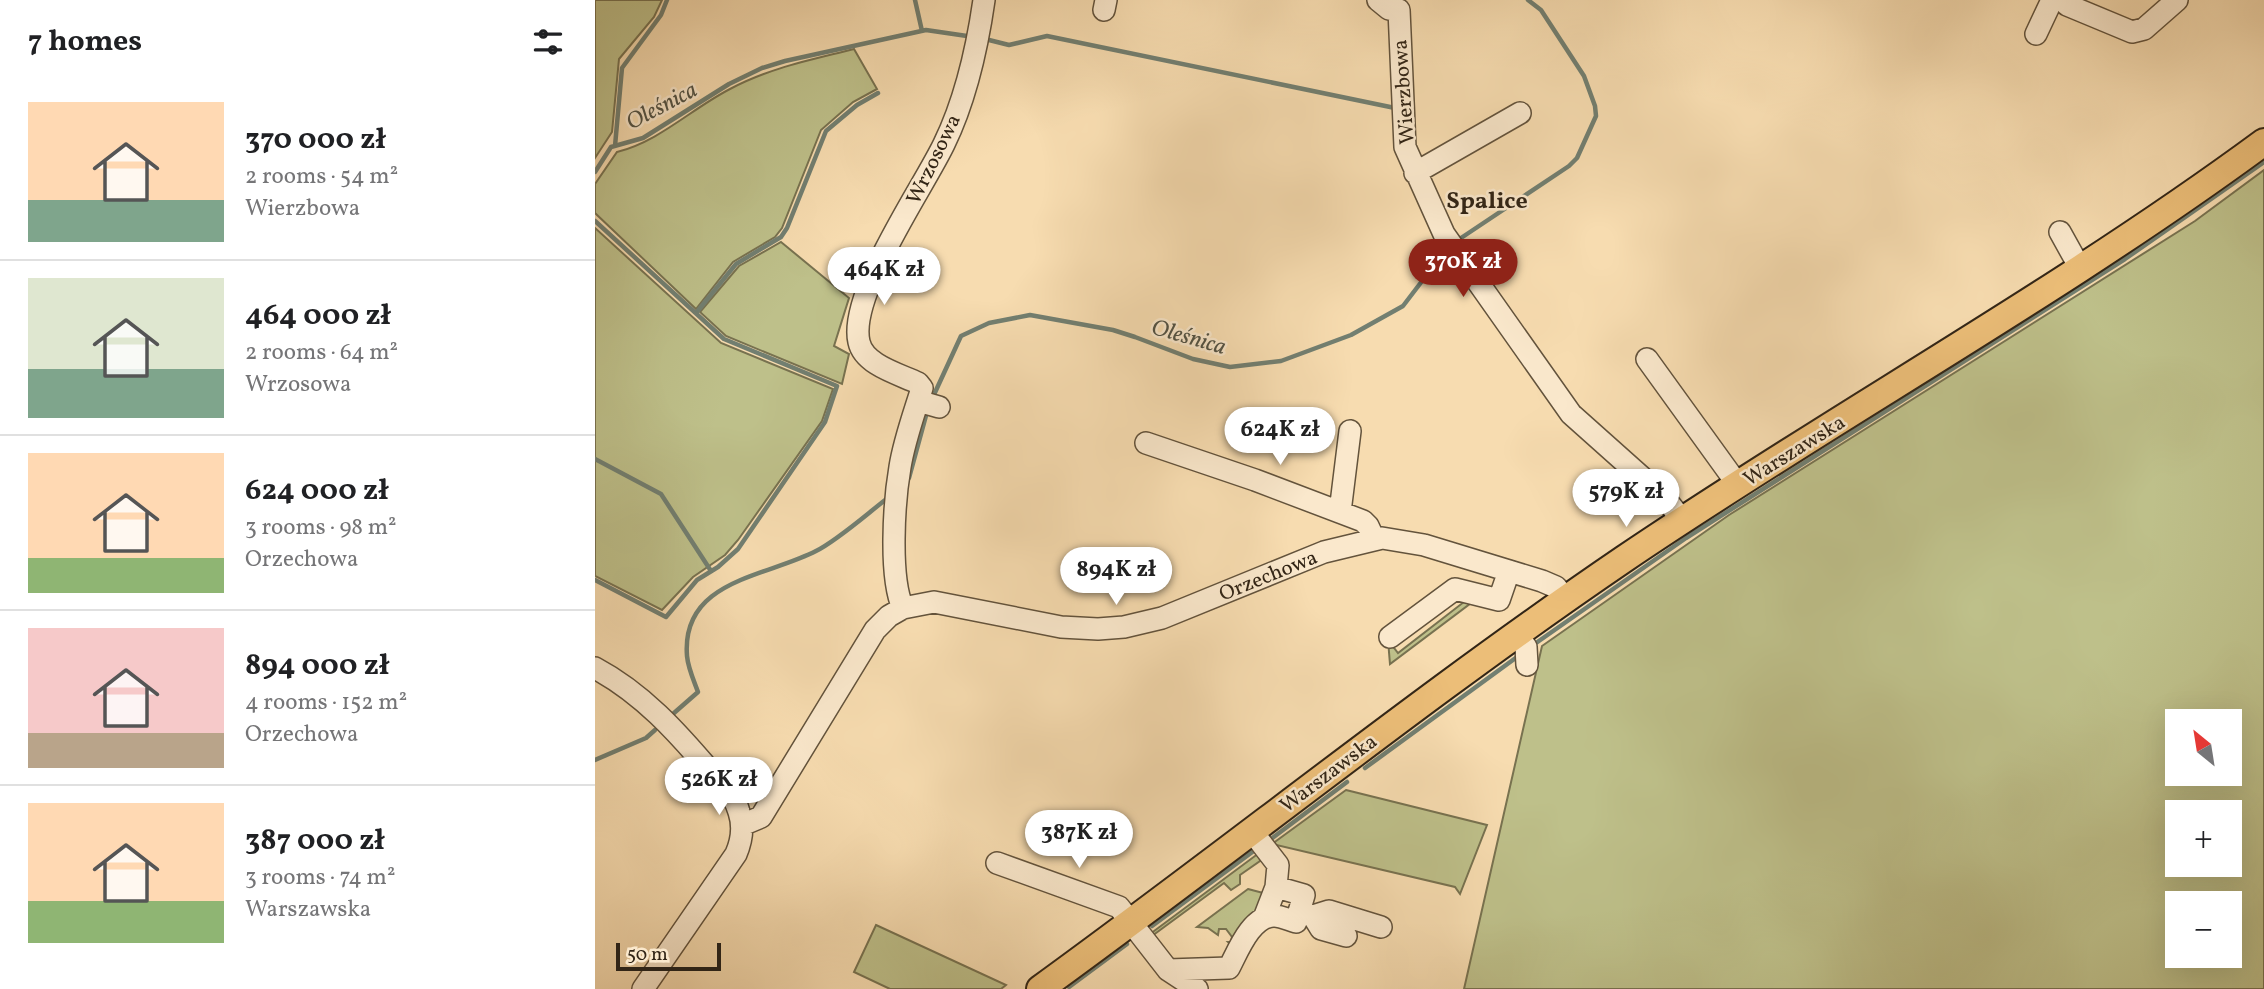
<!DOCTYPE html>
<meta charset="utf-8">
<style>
:root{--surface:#fff;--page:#f2f2f2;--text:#202124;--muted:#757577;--line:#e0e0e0;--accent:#8f2418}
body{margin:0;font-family:Vollkorn,serif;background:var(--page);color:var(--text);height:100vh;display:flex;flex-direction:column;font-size:26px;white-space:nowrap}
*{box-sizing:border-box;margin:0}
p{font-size:23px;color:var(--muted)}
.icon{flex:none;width:38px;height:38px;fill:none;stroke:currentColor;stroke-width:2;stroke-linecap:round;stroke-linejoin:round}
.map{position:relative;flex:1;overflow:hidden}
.drawer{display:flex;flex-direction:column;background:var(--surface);width:595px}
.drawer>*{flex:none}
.needle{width:46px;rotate:330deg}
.tools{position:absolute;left:1570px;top:709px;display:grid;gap:14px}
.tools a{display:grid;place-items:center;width:77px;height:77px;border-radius:0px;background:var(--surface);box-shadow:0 7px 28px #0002;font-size:35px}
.scale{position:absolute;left:21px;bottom:18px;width:105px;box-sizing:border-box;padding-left:7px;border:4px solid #322516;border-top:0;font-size:19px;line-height:24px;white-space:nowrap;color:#322516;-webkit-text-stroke:5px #fae8cc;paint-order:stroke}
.price{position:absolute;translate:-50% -60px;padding:0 16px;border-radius:24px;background:#fff;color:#222;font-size:23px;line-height:46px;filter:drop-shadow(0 2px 4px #0008)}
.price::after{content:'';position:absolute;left:50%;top:42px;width:21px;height:16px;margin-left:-10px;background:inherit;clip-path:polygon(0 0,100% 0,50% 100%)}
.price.current{background:var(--accent);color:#fff}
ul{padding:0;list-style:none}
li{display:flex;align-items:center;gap:21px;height:175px;padding:0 28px}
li+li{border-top:2px solid var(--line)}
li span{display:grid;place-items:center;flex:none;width:196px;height:140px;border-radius:0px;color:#555}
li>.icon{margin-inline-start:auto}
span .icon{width:84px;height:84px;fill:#fffc;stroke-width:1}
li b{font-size:30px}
h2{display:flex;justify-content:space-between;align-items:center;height:84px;padding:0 28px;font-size:30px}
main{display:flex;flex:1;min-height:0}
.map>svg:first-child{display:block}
</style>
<main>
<section class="drawer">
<h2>7 homes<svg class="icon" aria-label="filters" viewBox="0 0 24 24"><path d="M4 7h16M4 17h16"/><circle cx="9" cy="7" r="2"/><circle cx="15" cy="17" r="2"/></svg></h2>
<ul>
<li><span style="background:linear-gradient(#ffd9b3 70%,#7fa58c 0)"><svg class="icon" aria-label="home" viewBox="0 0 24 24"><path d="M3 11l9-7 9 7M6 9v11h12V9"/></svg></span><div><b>370 000 zł</b><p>2 rooms · 54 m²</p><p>Wierzbowa</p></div></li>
<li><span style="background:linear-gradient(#dfe7d0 65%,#7fa58c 0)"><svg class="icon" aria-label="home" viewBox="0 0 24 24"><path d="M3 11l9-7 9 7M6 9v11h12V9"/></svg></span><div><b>464 000 zł</b><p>2 rooms · 64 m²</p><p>Wrzosowa</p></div></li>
<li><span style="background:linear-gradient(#ffd9b3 75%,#8fb573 0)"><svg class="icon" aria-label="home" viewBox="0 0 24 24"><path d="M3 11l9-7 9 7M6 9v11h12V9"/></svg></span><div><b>624 000 zł</b><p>3 rooms · 98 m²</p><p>Orzechowa</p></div></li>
<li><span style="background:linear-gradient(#f6c9c9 75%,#b9a48a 0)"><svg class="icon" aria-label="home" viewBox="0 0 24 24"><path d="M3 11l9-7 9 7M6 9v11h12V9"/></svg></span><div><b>894 000 zł</b><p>4 rooms · 152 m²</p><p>Orzechowa</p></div></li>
<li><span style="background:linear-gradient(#ffd9b3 70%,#8fb573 0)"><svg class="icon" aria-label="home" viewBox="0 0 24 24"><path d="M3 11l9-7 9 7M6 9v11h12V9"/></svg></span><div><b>387 000 zł</b><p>3 rooms · 74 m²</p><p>Warszawska</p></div></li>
</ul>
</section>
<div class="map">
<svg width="1669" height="989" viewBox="0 0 1669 989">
<rect width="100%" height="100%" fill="#f7dcb0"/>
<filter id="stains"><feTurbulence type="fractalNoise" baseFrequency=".00286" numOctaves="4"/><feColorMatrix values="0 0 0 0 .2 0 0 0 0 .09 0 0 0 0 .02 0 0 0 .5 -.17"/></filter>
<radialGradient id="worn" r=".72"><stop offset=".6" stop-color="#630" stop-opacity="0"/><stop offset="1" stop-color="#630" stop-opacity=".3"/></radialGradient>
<path fill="#bec08a" stroke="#787250" stroke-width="2" fill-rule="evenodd" d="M0 0H67L59 17 24 59 17 132 0 158Z
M259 49 282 89 258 102 226 130 187 228 180 237 138 262 101 309 0 213V184L22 152C65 141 96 109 135 89 174 68 216 60 259 49Z
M1669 170V989H869L947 646 1134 515 1600 221ZM1582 721H1634V774H1582ZM1582 812H1634V864H1582ZM1582 903H1634V956H1582Z
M0 228 126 343 238 389 227 421 143 540 130 555 98 577 67 610 0 576Z
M186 242 254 298 239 346 254 354 247 384 131 336 105 312 144 266Z
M874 598 880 600 795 664 793 640 803 653Z
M751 790 892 825 865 894 860 887 677 844Z
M664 853 665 861 645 875V884L636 890 629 883 557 936 555 934Z
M653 889 672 894 667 910 636 945 633 942H636L637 937 631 929H624L623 935 613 928 602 927Z
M281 925 411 985 406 989H295L259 972Z"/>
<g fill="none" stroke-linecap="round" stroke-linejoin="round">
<path stroke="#727f71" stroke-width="4.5" d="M320 0 327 31
M394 40 414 45 452 36 800 108
M20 146 27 68 66 15 72 0
M0 172 16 147 48 138 134 84 167 68 190 61 331 30 372 36
M0 221 129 339 242 386 230 422 143 549 123 567 102 580 71 617 0 580
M866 238 974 166 982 158 1001 116 1000 106 989 76 946 10 933 0
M101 313 141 264 186 237 192 228 231 131 262 105 283 93
M337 399 366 336 394 323 435 315 518 330 540 337 598 359 635 367 686 361 756 335 808 306 850 251
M0 459 66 494 116 571
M314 478 332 412
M941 643 1091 538 1530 259 1669 162
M79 713 103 692C99 681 93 668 92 656 86 580 171 577 221 551 243 540 273 513 294 497
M0 760 51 738 60 730
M770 768 922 657
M676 839 752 782
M557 926 660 850
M474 987 532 944"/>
<defs>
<path id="minor" d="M783 0 794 9 804 10 810 147 849 234 976 414 1069 497 1088 521
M1472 5 1537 32 1549 29 1582 0
M509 10 511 0
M1441 34 1457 0
M820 173 925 113
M1465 232 1480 259 1488 268
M1052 359 1143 485
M323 401 344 407
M551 443 660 480 768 521 773 526 779 539
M745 512 755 431
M308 608C294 577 299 502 305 467 309 441 319 414 327 388L323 383C304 374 269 365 264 342 253 295 328 188 349 144 371 99 382 49 389 0
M922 634 931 647 932 665
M795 637 860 589 904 600 914 571
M0 668C47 693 82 732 116 772 127 785 140 796 144 812 149 827 147 840 141 854L48 989
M147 825 166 817 280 630 294 616 308 608 339 602 466 627 503 629 529 627 567 618 729 552 787 538 829 545 947 581 961 587 971 599
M656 830 683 865 681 887
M402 863 524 907 573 970 602 989
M704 912 718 916 734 911 786 927
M718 916 726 929 751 936
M573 970 634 968C643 951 656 916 679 916 686 916 694 920 701 922L709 895 681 887 669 918"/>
<path id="major" d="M445 989C641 847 829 695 1029 559 1240 416 1464 293 1669 142"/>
</defs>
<use href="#minor" stroke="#63533c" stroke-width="24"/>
<use href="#major" stroke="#322516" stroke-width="30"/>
<use href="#minor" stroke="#fae8cc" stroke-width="21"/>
<use href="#major" stroke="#ecbe78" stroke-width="26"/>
</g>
<g text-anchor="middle" stroke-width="5" stroke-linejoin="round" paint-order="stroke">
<g font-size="21" fill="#322516" stroke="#fae8cc">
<text transform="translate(808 92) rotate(-94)" y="7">Wierzbowa</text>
<text transform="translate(338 159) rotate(-64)" y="7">Wrzosowa</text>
<text transform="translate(1199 450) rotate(-32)" y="7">Warszawska</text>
<text transform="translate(673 575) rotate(-22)" y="7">Orzechowa</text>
<text transform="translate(733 773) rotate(-37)" y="7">Warszawska</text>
</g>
<g font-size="23" font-style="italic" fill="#525244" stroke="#fae8cc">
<text transform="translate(66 105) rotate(-28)" y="8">Oleśnica</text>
<text transform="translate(594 336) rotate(16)" y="8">Oleśnica</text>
</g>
<g font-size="24" font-weight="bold" fill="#322516" stroke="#fae8cc">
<text x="892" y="208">Spalice</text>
</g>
</g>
<rect width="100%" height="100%" filter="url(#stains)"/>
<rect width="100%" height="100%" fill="url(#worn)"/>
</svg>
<div class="tools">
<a><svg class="needle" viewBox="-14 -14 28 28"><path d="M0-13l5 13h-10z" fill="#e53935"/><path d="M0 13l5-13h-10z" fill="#757577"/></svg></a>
<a>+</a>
<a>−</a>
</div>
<div class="scale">50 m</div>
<b class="price current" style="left:868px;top:299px">370K zł</b>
<b class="price" style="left:289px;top:307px">464K zł</b>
<b class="price" style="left:685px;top:467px">624K zł</b>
<b class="price" style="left:1031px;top:529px">579K zł</b>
<b class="price" style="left:521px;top:607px">894K zł</b>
<b class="price" style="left:124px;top:817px">526K zł</b>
<b class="price" style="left:484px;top:870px">387K zł</b>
</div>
</main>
